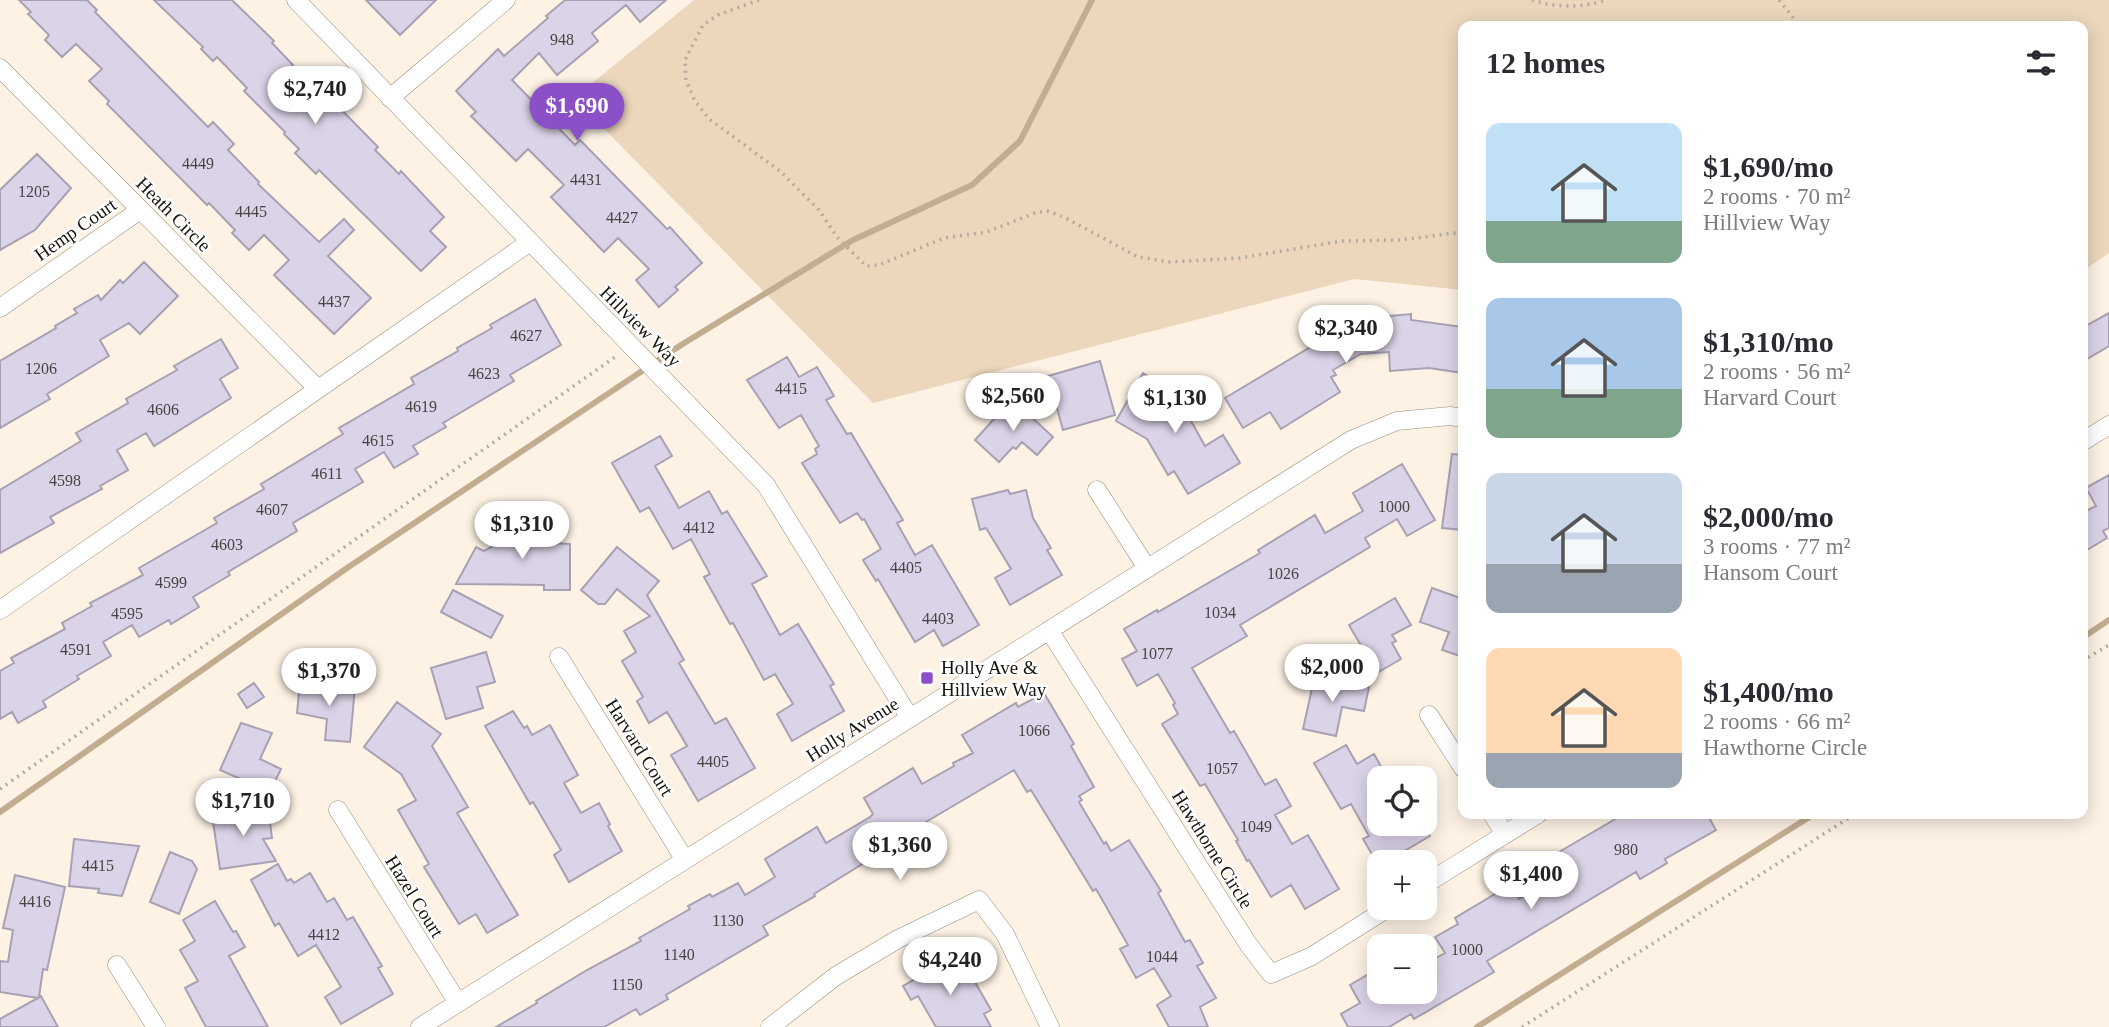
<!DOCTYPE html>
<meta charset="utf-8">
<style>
:root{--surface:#fff;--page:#f2f2f3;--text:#2b2b33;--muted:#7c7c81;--accent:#8b50c7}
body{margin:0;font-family:Georgia,serif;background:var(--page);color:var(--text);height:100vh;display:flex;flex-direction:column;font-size:26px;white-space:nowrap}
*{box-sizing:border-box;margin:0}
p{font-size:23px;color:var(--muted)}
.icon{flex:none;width:38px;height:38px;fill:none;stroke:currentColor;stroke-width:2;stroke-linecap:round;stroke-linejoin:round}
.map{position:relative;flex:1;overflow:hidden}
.drawer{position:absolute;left:1458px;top:21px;width:630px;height:798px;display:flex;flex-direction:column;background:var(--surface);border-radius:14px;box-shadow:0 4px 18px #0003}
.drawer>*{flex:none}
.controls{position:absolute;left:1367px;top:766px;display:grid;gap:14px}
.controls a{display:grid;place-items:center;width:70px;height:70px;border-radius:14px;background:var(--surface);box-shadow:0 4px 18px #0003;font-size:35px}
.price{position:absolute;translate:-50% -60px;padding:0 16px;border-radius:24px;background:#fff;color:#222;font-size:23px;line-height:46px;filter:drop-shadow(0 2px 4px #0008)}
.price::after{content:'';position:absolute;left:50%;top:42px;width:21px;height:16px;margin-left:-10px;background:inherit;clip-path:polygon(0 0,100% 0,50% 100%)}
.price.selected{background:var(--accent);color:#fff}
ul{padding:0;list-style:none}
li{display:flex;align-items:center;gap:21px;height:175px;padding:0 28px}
li span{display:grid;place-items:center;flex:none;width:196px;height:140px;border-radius:14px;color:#555}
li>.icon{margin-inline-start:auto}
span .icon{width:84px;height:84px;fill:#fffc;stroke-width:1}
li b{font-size:30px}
h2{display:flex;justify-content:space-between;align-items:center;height:84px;padding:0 28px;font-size:30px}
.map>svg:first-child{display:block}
</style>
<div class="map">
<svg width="2109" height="1027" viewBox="0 0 2109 1027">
<rect width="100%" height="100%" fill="#fdf2e4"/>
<path fill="#ecd7bc" d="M694 0H2109V253L2083 271 2082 26H1463V290L1354 279 873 403 574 98Z"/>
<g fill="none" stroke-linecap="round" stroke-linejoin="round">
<path stroke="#c2ad91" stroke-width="6" d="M2082 638 2109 620
M0 812 347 568 681 345 853 240 972 185 1020 141 1092 0
M1477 1027 1814 814"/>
</g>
<path fill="#dbd3e7" stroke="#a8a1b3" stroke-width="2" d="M19 0H87L97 10 95 12 208 127 213 122 234 144 228 150 259 182 258 184 319 242 344 219 354 230 328 256 371 298 334 334 274 275 289 260 264 235 249 250 232 233 235 230 209 203 207 205 107 104 109 101 89 81 102 69 76 44 62 57 45 40 49 35 28 14 31 12Z
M154 0H232L274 41 272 43 293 65 281 76 305 101 319 87 378 147 375 150 399 174 401 171 444 217 430 231 446 247 421 271 319 170 316 174 295 153 299 149 284 134 285 132 244 91 247 88 217 57 213 61 201 49 203 47Z
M366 0H436L400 35Z
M565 0H666L640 22 626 5 592 33 598 41 557 75 539 53 512 80 575 145 580 140 667 229 670 227 702 263 675 287 678 290 659 307 636 280 649 269 618 238 604 252 551 197 564 185 528 149 516 161 471 116 476 112 456 91 498 49 504 56 548 18 546 16Z
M37 154 71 188 35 230 0 250V190Z
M144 262 178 296 140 334 129 323 100 340 109 356 47 394 50 399 0 428V361L56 328 55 326 77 313 74 309 98 295 101 300 120 280 123 283Z
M535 299 561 345 510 375 514 381 443 423 446 427 413 446 418 454 394 468 384 452 355 469 363 482 293 523 297 531 228 572 230 575 193 597 199 607 171 624 169 620 139 637 132 625 103 642 111 656 77 676 79 679 43 701 46 707 18 723 12 712 0 719V671L14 663 11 658 65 629 62 623 92 606 90 603 143 575 139 568 217 523 214 518 264 489 261 484 343 434 339 428 414 384 411 378 458 351 457 348 492 328 490 325Z
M2109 313V346L2082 362V328Z
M1411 314V320L1463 327V373L1429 368 1390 371 1389 352 1361 354 1333 370 1336 375 1331 377 1340 392 1281 429 1270 412 1243 428 1225 398 1349 324H1357L1356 319Z
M221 339 238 368 220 379 231 398 154 446 146 433 117 450 128 470 100 486 102 489 50 517 54 523 0 553V490L81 441 76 433 128 403 126 399 177 370 174 366Z
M787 357 799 377 817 367 834 396 826 400 847 434 851 433 903 520 897 523 915 555 932 545 979 625 943 646 934 630 915 642 878 579 876 581 863 560 881 549 864 519 862 520 857 513 840 523 802 463 817 454 815 449 819 446 801 415 779 428 747 380Z
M1100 361 1115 415 1063 430 1048 376Z
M1143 373 1192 401 1186 412 1205 446 1223 435 1240 463 1188 494 1174 471 1168 475 1147 439 1116 421Z
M1012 399 1053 437 1037 455 1022 442 1016 449 1013 447 999 462 975 440Z
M660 436 672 456 655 466 679 508 709 491 722 514 727 511 767 576 752 584 780 635 798 624 834 684 830 686 844 711 792 741 777 714 793 704 775 674 764 680 733 623 730 624 704 577 710 574 691 539 673 549 649 507 640 512 612 463Z
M1452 454 1463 455V530L1442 528Z
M1402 464 1435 520 1407 536 1397 519 1365 538 1370 547 1240 625 1247 636 1192 668 1230 733 1234 731 1265 785 1276 779 1291 806 1275 815 1292 844 1308 835 1339 889 1305 909 1291 885 1271 897 1249 860 1247 861 1236 841 1238 840 1205 784 1200 786 1162 724 1178 714 1173 705 1175 703 1158 674 1137 686 1122 659 1137 651 1124 629 1157 610 1158 612 1260 553 1258 550 1315 515 1325 533 1363 511 1353 493Z
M2109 475V528L2103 531 2107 538 2082 553V513L2096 506 2086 488Z
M1008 490 1010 494 1026 490 1033 518 1051 548 1047 550 1062 575 1010 605 995 578 1011 569 986 528 980 530 972 499Z
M517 523H549V543L570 544V590H544V585L456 584 476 547 484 551 517 533Z
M617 547 659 581 647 595 684 660 679 663 715 724 726 718 755 768 698 801 671 755 687 746 667 712 649 723 637 701 643 697 622 661 636 652 624 631 650 616 617 589 605 604H598L581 590Z
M1432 588 1463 599V657L1442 650 1449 632 1420 622Z
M453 590 503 616 491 638 441 612Z
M1395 598 1411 625 1392 635 1396 641 1392 643 1401 659 1377 673 1349 625Z
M486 652 495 682 477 687 483 708 446 719 431 668Z
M1315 675 1369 687 1364 711 1342 707 1336 736 1303 729Z
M300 682 355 687 350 742 325 740 327 719 297 713Z
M254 683 264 697 247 708 238 694Z
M1044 693 1074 744 1071 746 1094 787 1079 796 1082 800 1079 802 1104 844 1106 842 1111 851 1129 840 1161 891 1158 893 1185 942 1190 940 1203 963 1197 966 1216 998 1200 1007 1208 1027H1169L1157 1005 1171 996 1154 968 1136 978 1120 949 1128 945 1096 889 1093 891 1031 790 1027 792 1014 770 914 829 920 840 898 853 893 845 814 894 815 896 763 926 768 935 666 995 668 999 640 1015 636 1009 604 1027H496L537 1003 536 1001 587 970 641 941 639 938 690 909 688 906 710 894 712 897 738 883 745 895 775 877 765 859 817 827 826 843 870 817 873 814 864 798 913 768 922 784 954 766 953 763 973 753 962 735 1016 703 1018 707Z
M397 702 441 734 432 746 468 807 457 813 518 915 487 933 476 914 459 924 424 867 429 864 398 810 416 800 401 774 364 747Z
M513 711 524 728 527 726 532 735 550 725 578 775 564 783 581 813 599 803 610 824 608 826 622 851 569 882 554 855 561 850 533 802 530 804 485 726Z
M241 723 272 733 260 759 281 769 270 792 220 770Z
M1346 745 1357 764 1374 754 1388 779H1379V824H1423L1430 836 1384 863H1379V866L1363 839 1369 836 1351 804 1341 809 1314 763Z
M268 807 272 838 263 839 276 861 220 869 212 815Z
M1624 814H1707L1716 830 1665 859 1667 863 1640 879 1636 872 1487 961 1494 972 1414 1019 1411 1014 1389 1027H1348L1341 1014 1360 1003 1350 985 1379 968V992H1424V965L1445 953 1435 937 1458 924 1455 918 1510 885 1519 899 1571 871 1559 852Z
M74 839 139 846 122 896 98 893 99 889 69 886Z
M170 852 192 861 197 869 179 914 150 902Z
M278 864 287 881 291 879 294 883 310 873 327 902 334 898 347 920 353 917 382 966 378 968 393 994 341 1024 325 997 341 987 316 945 298 956 279 923 275 926 251 880Z
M15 875 65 887 47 970 43 969 39 997 41 996 58 1027H0V1019L38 998 0 992V961L8 962 13 930 3 928Z
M215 901 233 932 236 931 245 947 229 956 268 1027H206L185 988 198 981 180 950 195 941 183 920Z
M949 960 956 961 967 980 972 977 991 1010 984 1014 991 1027H936L918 996 911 1000 903 986Z"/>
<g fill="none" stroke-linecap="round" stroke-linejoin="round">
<defs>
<path id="street" d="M296 0 766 485 910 718
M0 68 318 389
M390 98 506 0
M0 308 140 210
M2082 442 2109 425
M1097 490 1147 568
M0 610 530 242
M1049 630 1248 944 1271 974 1312 956 1388 908
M559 657 685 860
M1429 715 1463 768
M338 810 458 1003
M1492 814 1505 834
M1424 885 1538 814
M117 965 156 1027
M420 1027 1351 440 1397 421 1450 416 1463 418
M770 1027 836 976 898 939 979 900 1005 934 1050 1027"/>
</defs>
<use href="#street" stroke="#988c7b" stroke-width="19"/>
<path stroke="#b3aa9f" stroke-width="3.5" stroke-dasharray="2 5" stroke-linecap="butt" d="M759 0 718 15 703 25 685 60 686 81 695 101 709 119 780 171 819 210 837 237 866 266 879 265 944 238 987 232 1035 213 1047 211 1064 217 1138 257 1170 262 1240 258 1342 241 1400 240 1463 232
M1532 0C1556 8 1582 8 1606 0
M1779 0 1800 26
M2082 661 2109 645
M0 789 615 357
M1522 1027 1855 814"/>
<use href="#street" stroke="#fff" stroke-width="18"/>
</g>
<rect fill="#8b50c7" stroke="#fff" stroke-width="2.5" x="920" y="671" width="14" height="14" rx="3.5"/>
<g text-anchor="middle" stroke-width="5" stroke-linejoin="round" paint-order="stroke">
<g font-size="16" fill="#484343">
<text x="562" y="45">948</text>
<text x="198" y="169">4449</text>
<text x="586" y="185">4431</text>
<text x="34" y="197">1205</text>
<text x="251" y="217">4445</text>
<text x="622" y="223">4427</text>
<text x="334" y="307">4437</text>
<text x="526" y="341">4627</text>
<text x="41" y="374">1206</text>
<text x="484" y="379">4623</text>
<text x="791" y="394">4415</text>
<text x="421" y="412">4619</text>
<text x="163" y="415">4606</text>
<text x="378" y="446">4615</text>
<text x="327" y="479">4611</text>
<text x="65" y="486">4598</text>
<text x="1394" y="512">1000</text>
<text x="272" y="515">4607</text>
<text x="699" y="533">4412</text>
<text x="227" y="550">4603</text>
<text x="906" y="573">4405</text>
<text x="1283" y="579">1026</text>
<text x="171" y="588">4599</text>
<text x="1220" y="618">1034</text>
<text x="127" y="619">4595</text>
<text x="938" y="624">4403</text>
<text x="76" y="655">4591</text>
<text x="1157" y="659">1077</text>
<text x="1034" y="736">1066</text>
<text x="713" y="767">4405</text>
<text x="1222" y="774">1057</text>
<text x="1256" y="832">1049</text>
<text x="1626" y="855">980</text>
<text x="98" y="871">4415</text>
<text x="35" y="907">4416</text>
<text x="728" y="926">1130</text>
<text x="324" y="940">4412</text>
<text x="1467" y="955">1000</text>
<text x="679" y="960">1140</text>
<text x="1162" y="962">1044</text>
<text x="627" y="990">1150</text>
</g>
<g font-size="19" fill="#17130c" stroke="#fff">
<text transform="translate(174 214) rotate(45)" y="7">Heath Circle</text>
<text transform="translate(75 229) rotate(-35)" y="7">Hemp Court</text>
<text transform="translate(641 326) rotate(45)" y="7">Hillview Way</text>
<text transform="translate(852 729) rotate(-32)" y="7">Holly Avenue</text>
<text transform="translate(640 747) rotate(58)" y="7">Harvard Court</text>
<text transform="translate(1213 849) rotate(58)" y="7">Hawthorne Circle</text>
<text transform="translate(415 896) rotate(58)" y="7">Hazel Court</text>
</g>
<g font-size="19" fill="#17130c" stroke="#fff" text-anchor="start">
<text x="941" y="674">Holly Ave &amp;<tspan x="941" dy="22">Hillview Way</tspan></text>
</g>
</g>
</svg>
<div class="controls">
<a><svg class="icon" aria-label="locate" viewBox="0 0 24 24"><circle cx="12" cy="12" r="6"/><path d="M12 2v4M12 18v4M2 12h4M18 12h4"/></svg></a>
<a>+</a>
<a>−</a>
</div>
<b class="price" style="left:315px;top:126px">$2,740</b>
<b class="price selected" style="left:577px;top:143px">$1,690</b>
<b class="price" style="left:1346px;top:365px">$2,340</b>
<b class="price" style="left:1013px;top:433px">$2,560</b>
<b class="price" style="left:1175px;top:435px">$1,130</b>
<b class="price" style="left:522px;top:561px">$1,310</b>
<b class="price" style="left:1332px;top:704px">$2,000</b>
<b class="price" style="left:329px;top:708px">$1,370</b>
<b class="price" style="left:243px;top:838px">$1,710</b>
<b class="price" style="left:900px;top:882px">$1,360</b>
<b class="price" style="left:1531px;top:911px">$1,400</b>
<b class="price" style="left:950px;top:997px">$4,240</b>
<section class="drawer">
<h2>12 homes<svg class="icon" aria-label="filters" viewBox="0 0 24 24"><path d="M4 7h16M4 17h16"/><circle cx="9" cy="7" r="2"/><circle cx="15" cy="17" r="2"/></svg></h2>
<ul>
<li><span style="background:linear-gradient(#bfe0f5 70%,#7fa58c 0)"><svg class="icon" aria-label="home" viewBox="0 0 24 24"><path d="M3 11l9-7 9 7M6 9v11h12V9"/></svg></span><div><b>$1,690/mo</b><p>2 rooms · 70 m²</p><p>Hillview Way</p></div></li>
<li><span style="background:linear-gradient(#a9c7e8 65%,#7fa58c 0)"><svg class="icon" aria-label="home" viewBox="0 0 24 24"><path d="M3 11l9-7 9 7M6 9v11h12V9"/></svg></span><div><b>$1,310/mo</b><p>2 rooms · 56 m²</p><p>Harvard Court</p></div></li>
<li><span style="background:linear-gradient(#c9d6e8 65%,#9aa5b1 0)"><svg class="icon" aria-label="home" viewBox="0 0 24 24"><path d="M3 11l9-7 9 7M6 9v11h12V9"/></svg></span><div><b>$2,000/mo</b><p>3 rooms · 77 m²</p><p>Hansom Court</p></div></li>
<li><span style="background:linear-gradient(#ffd9b3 75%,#9aa5b1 0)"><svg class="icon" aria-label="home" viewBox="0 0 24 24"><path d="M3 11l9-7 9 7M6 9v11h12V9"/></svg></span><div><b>$1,400/mo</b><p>2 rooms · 66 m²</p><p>Hawthorne Circle</p></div></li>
</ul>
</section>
</div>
